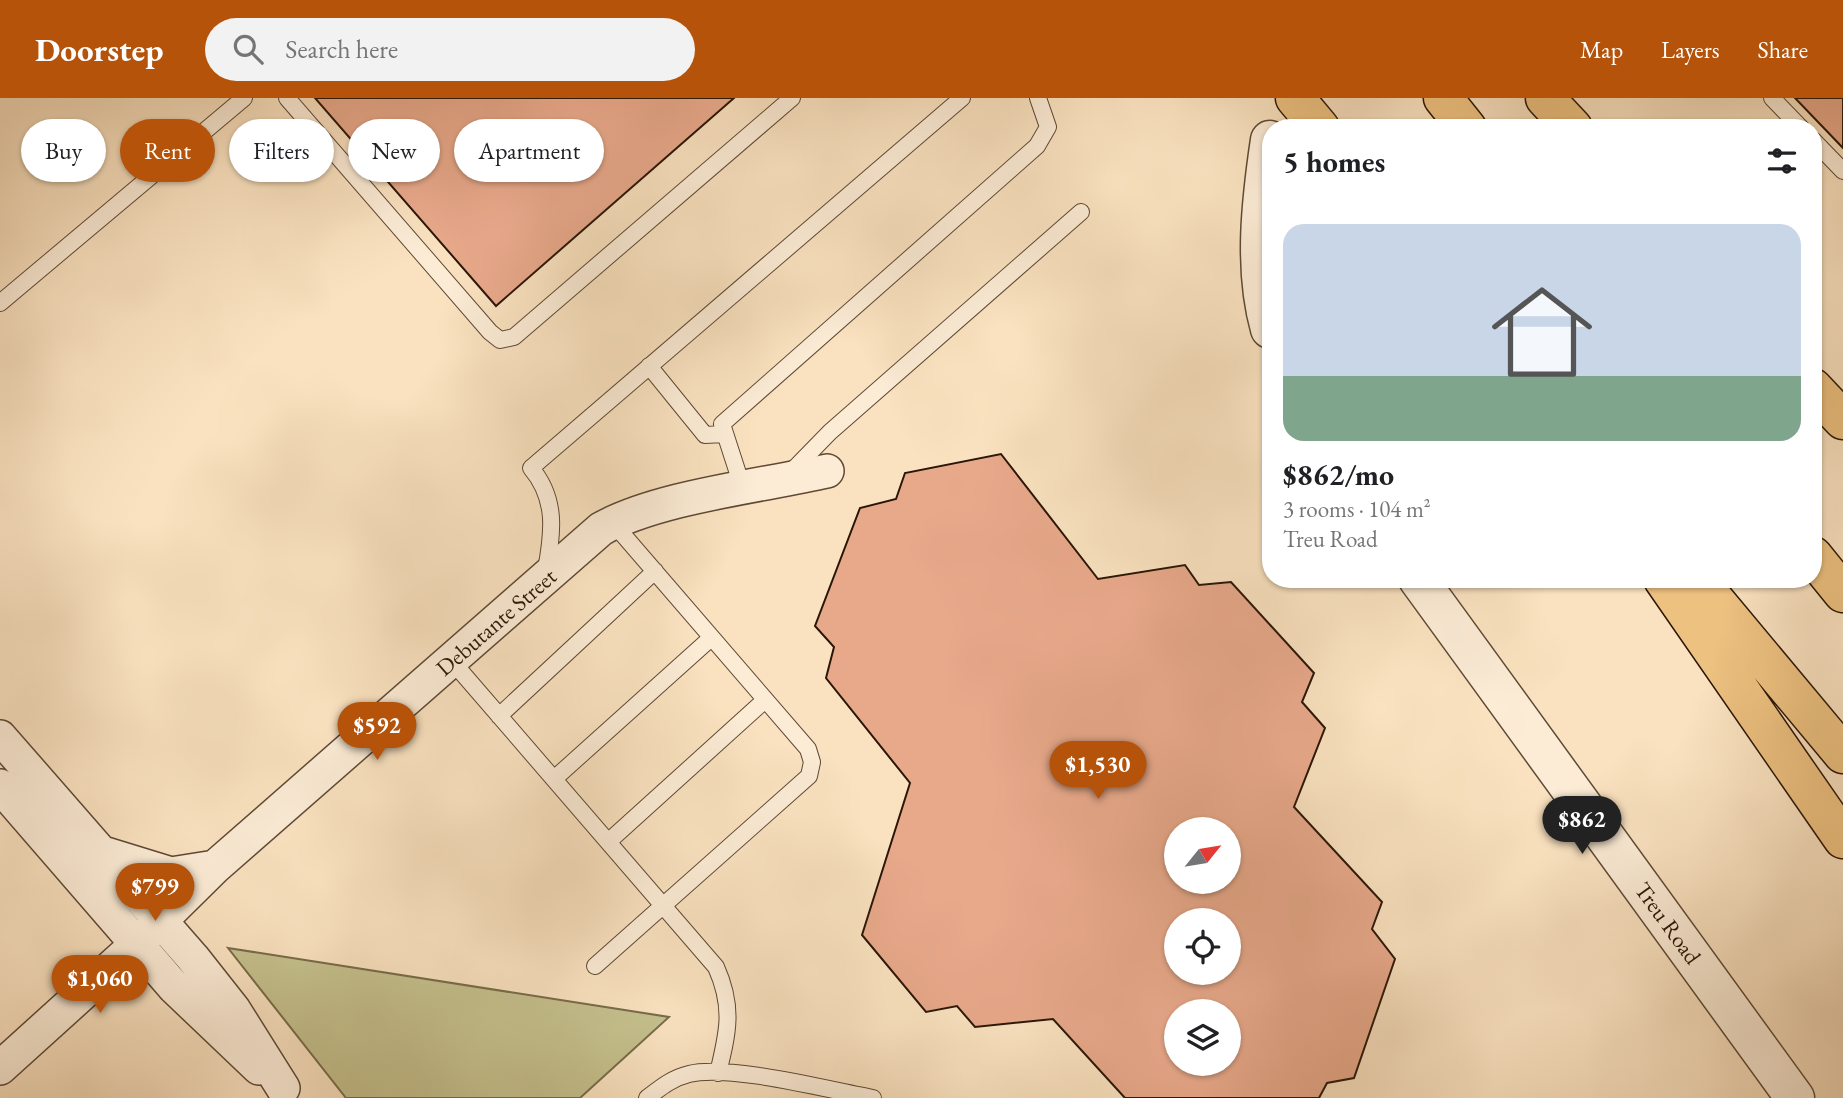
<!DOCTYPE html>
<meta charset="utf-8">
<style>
:root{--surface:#fff;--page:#f2f2f2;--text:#202124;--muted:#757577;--line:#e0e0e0;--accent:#b45309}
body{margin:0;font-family:"EB Garamond",serif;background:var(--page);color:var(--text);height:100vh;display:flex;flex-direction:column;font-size:26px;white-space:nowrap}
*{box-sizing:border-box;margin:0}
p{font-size:23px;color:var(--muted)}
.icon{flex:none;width:38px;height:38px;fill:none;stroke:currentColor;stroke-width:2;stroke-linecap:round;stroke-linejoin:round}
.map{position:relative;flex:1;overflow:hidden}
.side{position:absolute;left:1262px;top:21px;width:560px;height:469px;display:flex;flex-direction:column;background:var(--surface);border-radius:28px;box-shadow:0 2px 5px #0004}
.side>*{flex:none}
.hud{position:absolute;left:21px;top:21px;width:665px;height:63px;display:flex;gap:14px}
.needle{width:46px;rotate:60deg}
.controls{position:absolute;left:1164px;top:719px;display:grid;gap:14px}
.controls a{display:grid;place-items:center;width:77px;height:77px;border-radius:50%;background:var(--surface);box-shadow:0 2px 5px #0004;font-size:35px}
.price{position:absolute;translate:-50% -60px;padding:0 16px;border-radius:24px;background:var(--accent);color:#fff;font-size:23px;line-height:46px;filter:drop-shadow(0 2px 4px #0008)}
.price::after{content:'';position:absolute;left:50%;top:42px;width:21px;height:16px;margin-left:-10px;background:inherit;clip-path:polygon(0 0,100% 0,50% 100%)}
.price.current{background:#222;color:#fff}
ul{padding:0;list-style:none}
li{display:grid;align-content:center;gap:14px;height:371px;padding:0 21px}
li+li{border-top:2px solid var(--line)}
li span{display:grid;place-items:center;height:217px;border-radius:21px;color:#555}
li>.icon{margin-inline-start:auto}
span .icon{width:126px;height:126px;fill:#fffc;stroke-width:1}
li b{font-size:30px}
h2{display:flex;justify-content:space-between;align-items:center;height:84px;padding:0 21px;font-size:30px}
.tag{padding:0 24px;border-radius:32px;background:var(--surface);box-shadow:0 2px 5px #0004;font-size:24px;line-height:63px}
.tag.current{background:var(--accent);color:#fff}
header{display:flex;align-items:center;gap:42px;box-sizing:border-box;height:98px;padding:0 35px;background:var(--accent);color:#fff}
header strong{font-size:33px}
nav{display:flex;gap:38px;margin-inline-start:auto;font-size:24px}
.search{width:490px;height:63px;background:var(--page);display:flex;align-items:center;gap:18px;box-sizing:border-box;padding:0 24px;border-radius:38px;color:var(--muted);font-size:26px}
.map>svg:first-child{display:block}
</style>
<header>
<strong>Doorstep</strong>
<div class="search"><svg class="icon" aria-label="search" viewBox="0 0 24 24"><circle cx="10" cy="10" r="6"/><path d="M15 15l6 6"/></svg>Search here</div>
<nav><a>Map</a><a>Layers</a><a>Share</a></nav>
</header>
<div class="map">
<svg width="1843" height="1000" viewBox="0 0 1843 1000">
<rect width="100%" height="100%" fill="#fae2c0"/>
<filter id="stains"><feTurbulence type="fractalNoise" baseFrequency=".00286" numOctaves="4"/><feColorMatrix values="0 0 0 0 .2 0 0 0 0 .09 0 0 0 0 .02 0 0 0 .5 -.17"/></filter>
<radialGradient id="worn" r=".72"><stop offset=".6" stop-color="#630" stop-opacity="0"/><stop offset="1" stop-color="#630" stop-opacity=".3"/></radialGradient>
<path fill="#c5c18e" stroke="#786c4a" stroke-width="2" d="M228 850 669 919 580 1000H346Z"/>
<path fill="#e8a98b" stroke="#2a1607" stroke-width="2" fill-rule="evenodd" d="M315 0H734L496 208Z
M1795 0H1843V50Z
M1001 356 1098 481 1185 467 1199 487 1231 484 1314 575 1302 604 1325 630 1294 709 1382 804 1372 831 1395 861 1354 980 1327 985 1319 1000H1125L1053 921 975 929 957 908 926 914 862 837 910 685 826 580 834 549 815 528 860 410 896 401 905 375ZM1176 732H1228V784H1176ZM1176 822H1228V875H1176ZM1176 914H1228V966H1176Z"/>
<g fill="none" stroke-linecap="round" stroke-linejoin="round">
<defs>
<path id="service" d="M287 0 490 234 500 242 514 239 792 0
M1772 0 1801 30
M1813 42 1843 73
M0 205 244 0
M649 268 705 337 724 336
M789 376 830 334 1081 114
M743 391 722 326 1037 48 1048 29 1038 0
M546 472C553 434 557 401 531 370L962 0
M451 562 716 869C734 909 728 934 718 975
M499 618 655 473
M554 681 711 540
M608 744 765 602
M595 868 809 678 812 664 808 651 613 425
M647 1000C660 990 672 980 689 976 729 966 829 992 873 1000"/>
<path id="minor" d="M0 639 193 860 234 912 283 990
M0 688 174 889 259 970
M106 756 171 776 215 769
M0 970 137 846 215 769 601 431C658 399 761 388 827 373"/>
<path id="tertiary" d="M1270 42C1261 103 1253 171 1270 231
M1418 481 1795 1000"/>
<path id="motorway" d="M1295 0 1320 30
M1443 0 1467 30
M1545 0 1573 30
M1813 290 1843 322
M1813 458 1843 495
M1663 481 1843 741
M1697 481 1843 656"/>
</defs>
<use href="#service" stroke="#5e4935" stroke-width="18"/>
<use href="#minor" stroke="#5e4935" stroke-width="36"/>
<use href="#tertiary" stroke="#5e4935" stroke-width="41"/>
<use href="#motorway" stroke="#2a1607" stroke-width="41"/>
<use href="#service" stroke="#fcecd6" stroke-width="16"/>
<use href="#minor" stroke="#fcecd6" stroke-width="33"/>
<use href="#tertiary" stroke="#fcecd6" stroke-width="38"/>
<use href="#motorway" stroke="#edc180" stroke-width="38"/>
</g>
<g text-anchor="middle" stroke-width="6" stroke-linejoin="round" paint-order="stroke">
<g font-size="23" fill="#2a1607" stroke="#fcecd6">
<text transform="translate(496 524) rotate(-41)" y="8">Debutante Street</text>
<text transform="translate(1668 825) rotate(54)" y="8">Treu Road</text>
</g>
</g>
<rect width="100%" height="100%" filter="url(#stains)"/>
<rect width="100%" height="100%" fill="url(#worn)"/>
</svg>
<div class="controls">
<a><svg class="needle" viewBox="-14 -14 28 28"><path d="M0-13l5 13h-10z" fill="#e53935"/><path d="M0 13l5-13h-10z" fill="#757577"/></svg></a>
<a><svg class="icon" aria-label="locate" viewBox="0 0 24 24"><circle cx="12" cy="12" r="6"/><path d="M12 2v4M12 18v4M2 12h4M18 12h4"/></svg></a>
<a><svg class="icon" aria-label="layers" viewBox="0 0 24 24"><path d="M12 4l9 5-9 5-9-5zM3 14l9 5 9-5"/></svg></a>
</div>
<b class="price" style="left:377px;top:664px">$592</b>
<b class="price" style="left:1098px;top:703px">$1,530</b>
<b class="price current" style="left:1582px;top:758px">$862</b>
<b class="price" style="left:155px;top:825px">$799</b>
<b class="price" style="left:100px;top:917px">$1,060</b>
<div class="hud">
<a class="tag">Buy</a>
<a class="tag current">Rent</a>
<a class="tag">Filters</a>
<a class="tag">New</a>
<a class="tag">Apartment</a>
</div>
<section class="side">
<h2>5 homes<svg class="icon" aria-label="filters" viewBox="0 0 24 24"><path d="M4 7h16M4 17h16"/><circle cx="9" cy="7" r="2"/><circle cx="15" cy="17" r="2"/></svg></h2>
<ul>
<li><span style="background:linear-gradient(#c9d6e8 70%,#7fa58c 0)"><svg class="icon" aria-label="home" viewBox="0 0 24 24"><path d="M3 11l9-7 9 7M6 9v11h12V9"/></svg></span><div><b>$862/mo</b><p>3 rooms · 104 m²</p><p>Treu Road</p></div></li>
</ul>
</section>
</div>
